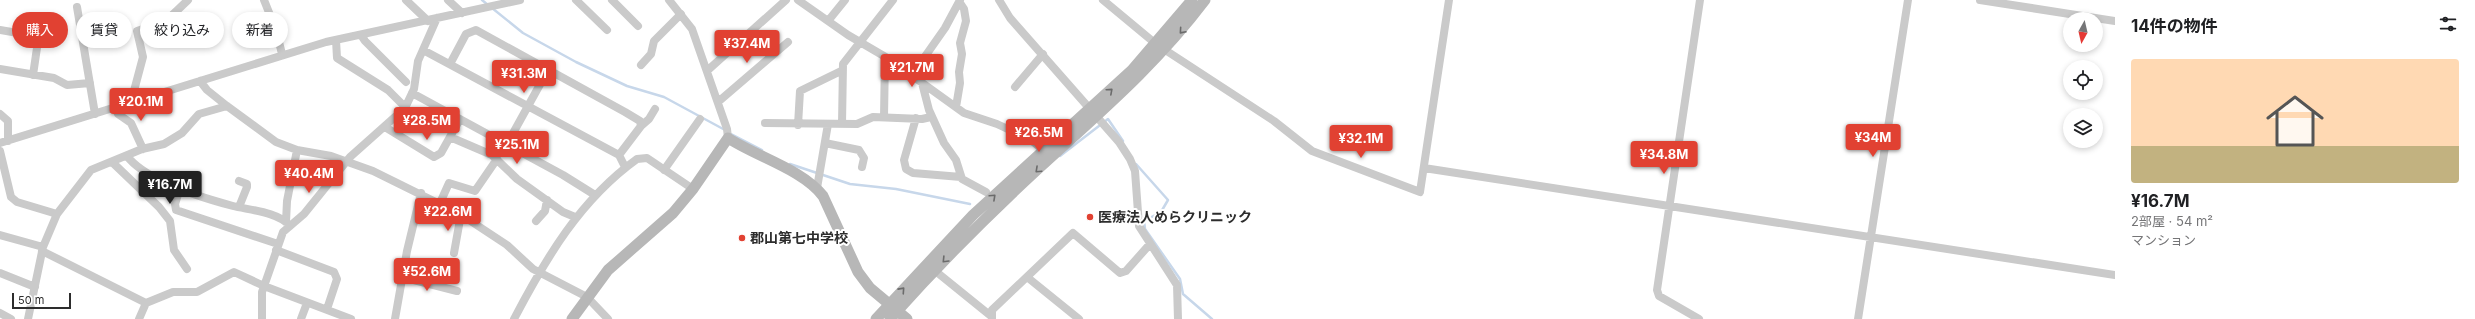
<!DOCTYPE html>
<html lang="ja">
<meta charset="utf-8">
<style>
:root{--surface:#fff;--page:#f6f6f6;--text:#202124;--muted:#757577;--accent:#e14132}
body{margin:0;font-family:Inter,"Noto Sans JP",sans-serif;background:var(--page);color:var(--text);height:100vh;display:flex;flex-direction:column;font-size:15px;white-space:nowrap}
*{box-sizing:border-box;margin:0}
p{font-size:13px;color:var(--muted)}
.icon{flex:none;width:22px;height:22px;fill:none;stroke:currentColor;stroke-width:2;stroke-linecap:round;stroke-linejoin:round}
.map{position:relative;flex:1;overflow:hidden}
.side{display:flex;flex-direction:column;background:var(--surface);width:360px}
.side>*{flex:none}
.guide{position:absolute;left:12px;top:12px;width:380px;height:36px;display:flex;gap:8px}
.needle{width:26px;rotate:188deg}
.fabs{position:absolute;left:2063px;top:12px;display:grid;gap:8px}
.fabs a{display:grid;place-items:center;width:40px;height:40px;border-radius:50%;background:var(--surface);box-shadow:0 2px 6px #0003;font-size:20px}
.scale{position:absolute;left:12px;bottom:10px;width:59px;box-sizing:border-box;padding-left:4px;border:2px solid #2d2d2d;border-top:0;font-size:11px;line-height:14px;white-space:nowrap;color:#2d2d2d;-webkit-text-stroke:3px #fff;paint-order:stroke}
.price{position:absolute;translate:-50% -34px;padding:0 9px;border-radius:4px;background:var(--accent);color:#fff;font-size:13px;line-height:26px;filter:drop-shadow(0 1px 2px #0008)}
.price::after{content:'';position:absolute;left:50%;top:24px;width:12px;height:9px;margin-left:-6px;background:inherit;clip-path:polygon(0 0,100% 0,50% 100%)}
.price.selected{background:#222;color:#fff}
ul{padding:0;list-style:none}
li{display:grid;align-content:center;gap:8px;height:212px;padding:0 16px}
li span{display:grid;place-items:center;height:124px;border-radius:4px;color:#555}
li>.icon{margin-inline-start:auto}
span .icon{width:72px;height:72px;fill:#fffc;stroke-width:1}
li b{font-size:17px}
h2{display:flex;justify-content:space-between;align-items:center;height:48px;padding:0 16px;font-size:17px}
.tag{padding:0 14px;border-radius:18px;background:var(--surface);box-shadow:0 2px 6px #0003;font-size:14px;line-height:36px}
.tag.selected{background:var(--accent);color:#fff}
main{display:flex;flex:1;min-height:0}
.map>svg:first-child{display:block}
</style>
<main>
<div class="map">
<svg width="2115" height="319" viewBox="0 0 2115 319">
<rect width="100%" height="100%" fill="#fff"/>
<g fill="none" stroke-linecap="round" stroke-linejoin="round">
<path stroke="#c7d7ea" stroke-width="2.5" d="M482 0 488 5
M492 8 523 33 576 62 627 86 664 97 725 130
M731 134 762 150
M1060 156 1108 119 1123 141
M790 164 850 184 896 189 970 204
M1136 164 1168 200 1161 212 1144 221 1145 229 1180 279 1183 294 1212 319"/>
<path stroke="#cacaca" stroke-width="8" d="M264 0 276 30 282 54
M406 0 428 21
M448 0 462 13
M576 0 607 30
M612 0 638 26
M669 0 692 29 727 129 728 138
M798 0 848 35 889 59 964 113 997 124 1031 140 1043 150
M999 0 1010 18 1119 142 1130 159 1135 171 1139 226 1177 285 1178 319
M1103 0 1156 44 1274 121 1312 151 1420 192 1449 0
M1980 0 2115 21
M77 7 95 114
M828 21 845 0
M0 30 35 36 38 41 33 75
M361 35 365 41 406 82
M336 40 337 58 388 90 406 108
M423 50 619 155
M450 64 466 34 476 30 625 112 640 121 641 126 619 155 625 167
M641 65 651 54 654 41 681 14
M0 69 54 78 67 85 90 83
M708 70 786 0
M912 75 945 28 960 0
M200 81 207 90 227 106 276 142 297 150 331 156 373 171 460 214 507 245 533 269 587 297 608 319
M922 83 929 110 944 143 956 160 962 179 986 192
M1015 87 1043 54
M412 93 563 175 595 195
M131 102 143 57 137 31 166 21 188 0
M718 102 788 42
M115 107 118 114 131 123 143 149
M956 107 960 83 959 72 962 54 960 43 966 21 964 9 960 3
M0 114 8 121V141
M884 117 885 57
M916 118 904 160 906 169 913 173 961 177
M765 123 857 124 873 117 922 119 931 117
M842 124 843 64 893 0
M798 125 800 91 841 71
M641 126 649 119 655 109
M385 127 434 157 441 153 460 119
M450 137 492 155 517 179 563 212 575 217
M0 143 326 42 520 0
M825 143 859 150 864 158 862 167
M507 144 548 70
M0 151 11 197 17 202 57 214 43 247 28 319
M127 156C146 181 203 198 233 206 249 210 279 212 290 226
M112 162 159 207 170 221 174 250 187 269
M1424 168 2115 275
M664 170 700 119
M239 181 247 184V187L239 207
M180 188 175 204 176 210 278 244
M817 188 828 124
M440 203 449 183 475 191 497 159
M57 214 91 170 142 149 164 144 182 133 199 114 227 106
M536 221 545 211 547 200
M286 222 287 201 297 150
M0 235 43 247
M276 250 334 272 337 279 327 309
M42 251 146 303 173 292H197L234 272 264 286 351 319
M454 253 461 214
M0 273 35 287
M939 274 991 316
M402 277 457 291
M1027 277 1079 319
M0 313 11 319
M139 319 146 303
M262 319V292L283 232 304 214 350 157 405 108 414 89 418 61 437 18
M301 319 307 303
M395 319 407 251 421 193
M514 319C546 258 580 200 637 159L647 158 693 189
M992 319V310L1073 233 1120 273 1126 271 1150 244
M1699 319 1659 296 1657 290 1700 0
M1858 319 1908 0"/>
<path stroke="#b7b7b7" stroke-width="11" d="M572 319 608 270 673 213 693 189 728 138C757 157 802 169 823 196L858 272 870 288 907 319
M876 319 973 215 1132 70 1192 0
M890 319C937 266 987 216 1039 168 1099 113 1156 65 1205 0"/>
</g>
<defs><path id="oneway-chevron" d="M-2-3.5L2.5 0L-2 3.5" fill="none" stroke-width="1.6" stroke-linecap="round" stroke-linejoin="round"/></defs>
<g stroke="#6b6b6b">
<use href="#oneway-chevron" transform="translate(1182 31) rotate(131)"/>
<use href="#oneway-chevron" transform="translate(1110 91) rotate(-42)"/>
<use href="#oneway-chevron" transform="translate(1038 170) rotate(137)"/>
<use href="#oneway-chevron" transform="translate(993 197) rotate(-43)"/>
<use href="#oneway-chevron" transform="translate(945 260) rotate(134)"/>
<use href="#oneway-chevron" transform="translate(902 290) rotate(-48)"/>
</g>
<g fill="#e14132" stroke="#fff" stroke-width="1.5">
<circle cx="1090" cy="217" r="4"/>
<circle cx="742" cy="238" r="4"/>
</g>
<g text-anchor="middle" stroke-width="4" stroke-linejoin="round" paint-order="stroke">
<g font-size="14" font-weight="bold" fill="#2d2d2d" stroke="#fff" text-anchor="start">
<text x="1098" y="222">医療法人めらクリニック</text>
<text x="750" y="243">郡山第七中学校</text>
</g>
</g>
</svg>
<div class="fabs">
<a><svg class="needle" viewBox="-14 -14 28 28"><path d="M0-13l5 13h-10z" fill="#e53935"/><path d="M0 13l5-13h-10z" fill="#757577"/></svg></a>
<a><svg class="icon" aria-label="locate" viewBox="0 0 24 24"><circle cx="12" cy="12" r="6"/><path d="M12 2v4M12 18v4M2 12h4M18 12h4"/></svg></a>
<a><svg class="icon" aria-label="layers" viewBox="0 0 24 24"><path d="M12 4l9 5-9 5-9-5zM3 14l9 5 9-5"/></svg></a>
</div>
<div class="scale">50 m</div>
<b class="price" style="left:747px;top:64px">¥37.4M</b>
<b class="price" style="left:912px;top:88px">¥21.7M</b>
<b class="price" style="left:524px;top:94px">¥31.3M</b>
<b class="price" style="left:141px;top:122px">¥20.1M</b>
<b class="price" style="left:427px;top:141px">¥28.5M</b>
<b class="price" style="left:1039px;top:153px">¥26.5M</b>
<b class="price" style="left:1873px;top:158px">¥34M</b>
<b class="price" style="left:1361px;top:159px">¥32.1M</b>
<b class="price" style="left:517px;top:165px">¥25.1M</b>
<b class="price" style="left:1664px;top:175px">¥34.8M</b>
<b class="price" style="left:309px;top:194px">¥40.4M</b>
<b class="price selected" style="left:170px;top:205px">¥16.7M</b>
<b class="price" style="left:448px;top:232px">¥22.6M</b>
<b class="price" style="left:427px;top:292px">¥52.6M</b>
<div class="guide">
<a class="tag selected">購入</a>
<a class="tag">賃貸</a>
<a class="tag">絞り込み</a>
<a class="tag">新着</a>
</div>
</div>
<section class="side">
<h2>14件の物件<svg class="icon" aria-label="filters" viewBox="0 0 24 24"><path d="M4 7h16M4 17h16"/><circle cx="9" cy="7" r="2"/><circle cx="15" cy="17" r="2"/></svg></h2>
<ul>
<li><span style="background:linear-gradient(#ffd9b3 70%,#c2b280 0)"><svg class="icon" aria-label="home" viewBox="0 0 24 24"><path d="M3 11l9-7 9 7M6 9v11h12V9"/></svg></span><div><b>¥16.7M</b><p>2部屋 · 54 m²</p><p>マンション</p></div></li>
</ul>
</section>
</main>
